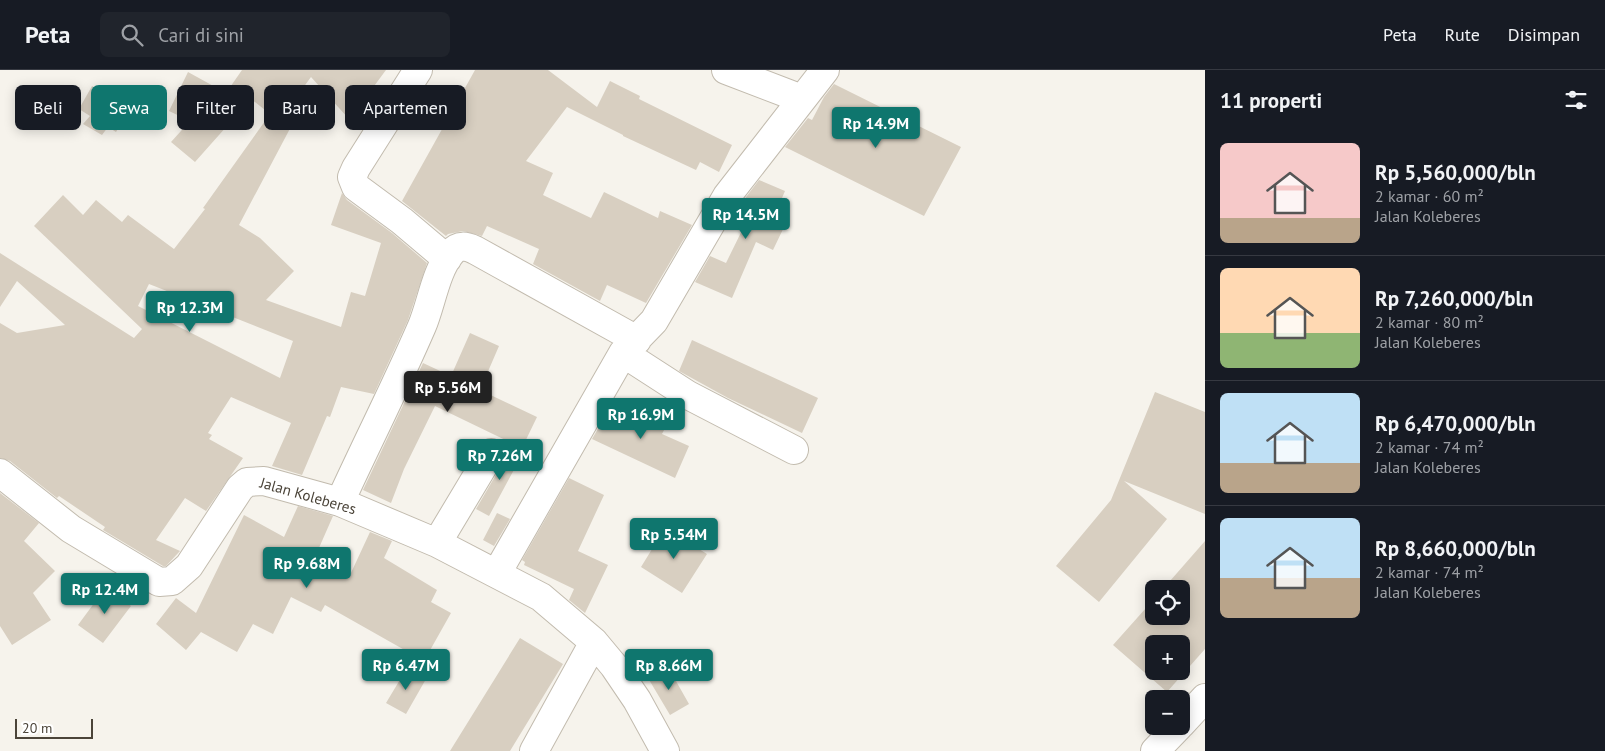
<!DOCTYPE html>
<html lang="id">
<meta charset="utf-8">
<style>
:root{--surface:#171b24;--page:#20242c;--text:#f1f3f6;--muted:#9ea1a6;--line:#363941;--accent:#0f766e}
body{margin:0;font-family:"PT Sans",sans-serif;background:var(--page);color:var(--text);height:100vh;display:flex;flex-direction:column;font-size:19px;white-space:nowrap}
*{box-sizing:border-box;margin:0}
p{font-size:16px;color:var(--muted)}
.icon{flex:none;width:28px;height:28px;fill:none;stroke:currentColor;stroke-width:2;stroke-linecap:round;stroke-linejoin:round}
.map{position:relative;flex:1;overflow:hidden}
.side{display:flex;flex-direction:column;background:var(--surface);width:400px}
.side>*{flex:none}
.top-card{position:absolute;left:15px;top:15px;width:475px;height:45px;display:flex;gap:10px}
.tools{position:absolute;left:1145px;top:510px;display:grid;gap:10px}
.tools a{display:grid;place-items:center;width:45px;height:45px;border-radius:8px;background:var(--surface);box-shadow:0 2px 12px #0003;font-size:25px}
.scale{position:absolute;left:15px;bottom:12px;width:78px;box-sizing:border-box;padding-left:5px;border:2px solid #4b4439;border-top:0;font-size:14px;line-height:18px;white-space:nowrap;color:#4b4439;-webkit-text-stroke:4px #fff;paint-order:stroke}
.price{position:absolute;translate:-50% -42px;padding:0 11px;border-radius:5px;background:var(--accent);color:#fff;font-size:16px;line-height:32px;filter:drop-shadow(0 1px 2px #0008)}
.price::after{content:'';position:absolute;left:50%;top:30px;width:15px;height:11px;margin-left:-8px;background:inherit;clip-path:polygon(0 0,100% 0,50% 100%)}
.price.selected{background:#222;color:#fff}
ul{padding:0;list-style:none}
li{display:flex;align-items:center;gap:15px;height:125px;padding:0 15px}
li+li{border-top:1px solid var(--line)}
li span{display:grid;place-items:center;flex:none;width:140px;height:100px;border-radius:8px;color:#555}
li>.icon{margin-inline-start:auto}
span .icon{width:60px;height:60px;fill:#fffc;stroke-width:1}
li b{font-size:21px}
h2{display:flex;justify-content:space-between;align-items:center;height:60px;padding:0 15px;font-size:21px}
.chip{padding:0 18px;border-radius:8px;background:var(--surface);box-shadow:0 2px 12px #0003;font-size:18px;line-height:45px}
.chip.selected{background:var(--accent);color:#fff}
header{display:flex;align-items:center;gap:30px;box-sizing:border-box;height:70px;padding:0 25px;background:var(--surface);border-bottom:1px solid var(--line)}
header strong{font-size:24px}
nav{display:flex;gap:28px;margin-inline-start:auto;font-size:18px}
.search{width:350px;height:45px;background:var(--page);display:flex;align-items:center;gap:12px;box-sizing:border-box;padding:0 18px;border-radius:8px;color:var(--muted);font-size:19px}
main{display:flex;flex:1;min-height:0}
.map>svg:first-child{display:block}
</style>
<header>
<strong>Peta</strong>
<div class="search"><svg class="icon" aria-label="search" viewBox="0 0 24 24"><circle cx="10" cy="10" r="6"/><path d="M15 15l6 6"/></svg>Cari di sini</div>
<nav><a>Peta</a><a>Rute</a><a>Disimpan</a></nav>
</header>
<main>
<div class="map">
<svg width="1205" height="681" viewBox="0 0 1205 681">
<rect width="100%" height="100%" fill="#f6f3ec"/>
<path fill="#d8cfc1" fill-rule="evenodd" d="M242 0H386L363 31 373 38 358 59 311 7 283 45 294 51 239 155 260 168 294 201 266 230 341 257 351 222 365 226 381 173 331 155 342 123 347 130 392 163 427 193 408 250 374 324 341 317 330 347 327 346 302 405 272 396 291 353 231 327 208 363 212 365 209 369 243 388 206 441 185 428 156 470 180 481 166 496H163L103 460 105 457 59 426 57 428 10 391 0 388V253L17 263 65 255 17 211 0 237V183L134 268 142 259 34 156 63 125 83 145 96 130 122 152 128 145 174 179 205 139 203 138 270 44 251 29 195 92 171 72 190 51 169 41 188 2 226 23ZM149 214 293 271 280 308 138 236Z
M475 0H548L597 37 610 11 640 26 639 29 732 75 719 102 700 92 696 100 623 66V65L567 37 526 91 553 103 543 125 591 148 604 122 658 148 660 141 692 155 646 233 607 215 600 231 533 194 539 179 487 156 482 166 463 161 448 164 446 166 402 131Z
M834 14 961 77 924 146 785 77 808 48 812 50 824 27Z
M92 16 130 39 116 62 108 57 102 65 83 54 90 46 79 39Z
M759 110 785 121 773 149 785 155 773 180 756 172 732 228 695 212 710 186 726 193 754 136 743 131Z
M470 263 499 276 480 320 537 347 522 378 435 336 404 399 391 433 363 420 423 293 451 306Z
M692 270 818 328 802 363 728 328 679 301Z
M1155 322 1205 342V444L1124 411 1167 449 1099 532 1056 496 1111 430Z
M613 333 665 358 662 364 689 376 675 408 592 369Z
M504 373 523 383 489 446 476 439 504 391 507 383Z
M569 408 604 425 578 481 608 495 585 543 569 530 574 519 524 495 525 492 522 490Z
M0 423 39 453 24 471 55 501 33 523 51 550 12 575 0 556Z
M298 436 333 446 315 487 350 505 370 462 392 471 384 488 437 520 431 532 451 543 424 591 325 535 321 542 291 527 273 564 253 554 237 582 201 562 186 580 156 554 176 528 196 543 244 445 284 467Z
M497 443 510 449 494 476 483 470Z
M665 458 707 484 682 523 641 497Z
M1205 471V579L1167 622 1113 575 1154 529V546H1181V519H1163ZM1154 574H1181V601H1154Z
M106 517 131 536 103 573 78 555Z
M520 568 563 594 510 681H450Z
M668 597 689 634 670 645 648 608Z
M407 598 426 609 406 644 386 633Z"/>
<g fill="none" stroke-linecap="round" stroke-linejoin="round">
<defs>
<path id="minor" d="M418 0 356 98 352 107 356 117 402 151 447 189
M726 0 802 29
M623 283 688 325 794 380
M0 403 71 459 159 512 172 511 189 496 240 418 247 412 264 411 340 432 437 473 541 527 594 572 614 596 637 630 665 681
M340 432C367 373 396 316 422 256 431 235 436 200 451 183 459 174 466 176 475 180L637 270
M437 473 491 383
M497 503 623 283 654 251 727 126 825 0
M1181 654 1205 628
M534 681 594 572
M1155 681 1179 656"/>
</defs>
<use href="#minor" stroke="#c2bbae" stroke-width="30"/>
<use href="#minor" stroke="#fff" stroke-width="28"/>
</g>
<g text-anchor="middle" stroke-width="5" stroke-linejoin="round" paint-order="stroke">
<g font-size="15" fill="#4b4439" stroke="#fff">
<text transform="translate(308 426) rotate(16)" y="5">Jalan Koleberes</text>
</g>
</g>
</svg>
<div class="tools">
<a><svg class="icon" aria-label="locate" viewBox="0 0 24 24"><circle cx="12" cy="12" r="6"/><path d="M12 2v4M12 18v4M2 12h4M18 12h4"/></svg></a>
<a>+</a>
<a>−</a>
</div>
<div class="scale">20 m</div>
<b class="price" style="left:876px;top:79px">Rp 14.9M</b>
<b class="price" style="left:746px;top:170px">Rp 14.5M</b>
<b class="price" style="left:190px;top:263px">Rp 12.3M</b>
<b class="price selected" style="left:448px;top:343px">Rp 5.56M</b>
<b class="price" style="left:641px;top:370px">Rp 16.9M</b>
<b class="price" style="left:500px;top:411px">Rp 7.26M</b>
<b class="price" style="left:674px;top:490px">Rp 5.54M</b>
<b class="price" style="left:307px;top:519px">Rp 9.68M</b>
<b class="price" style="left:105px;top:545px">Rp 12.4M</b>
<b class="price" style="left:406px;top:621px">Rp 6.47M</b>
<b class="price" style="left:669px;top:621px">Rp 8.66M</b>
<div class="top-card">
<a class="chip">Beli</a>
<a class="chip selected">Sewa</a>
<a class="chip">Filter</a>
<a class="chip">Baru</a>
<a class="chip">Apartemen</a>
</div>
</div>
<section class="side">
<h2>11 properti<svg class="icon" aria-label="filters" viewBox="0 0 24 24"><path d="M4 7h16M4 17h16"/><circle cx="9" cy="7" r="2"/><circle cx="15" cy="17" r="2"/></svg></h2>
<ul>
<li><span style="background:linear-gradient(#f6c9c9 75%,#b9a48a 0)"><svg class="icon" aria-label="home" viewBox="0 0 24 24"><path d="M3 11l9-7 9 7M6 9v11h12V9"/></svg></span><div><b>Rp 5,560,000/bln</b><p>2 kamar · 60 m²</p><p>Jalan Koleberes</p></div></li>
<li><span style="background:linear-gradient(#ffd9b3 65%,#8fb573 0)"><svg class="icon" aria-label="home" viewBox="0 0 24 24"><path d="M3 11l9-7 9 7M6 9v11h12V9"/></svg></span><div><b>Rp 7,260,000/bln</b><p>2 kamar · 80 m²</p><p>Jalan Koleberes</p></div></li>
<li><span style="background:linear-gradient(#bfe0f5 70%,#b9a48a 0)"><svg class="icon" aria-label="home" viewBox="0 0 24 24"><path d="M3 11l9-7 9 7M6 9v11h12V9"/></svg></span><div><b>Rp 6,470,000/bln</b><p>2 kamar · 74 m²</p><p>Jalan Koleberes</p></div></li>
<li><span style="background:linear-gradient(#bfe0f5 60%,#b9a48a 0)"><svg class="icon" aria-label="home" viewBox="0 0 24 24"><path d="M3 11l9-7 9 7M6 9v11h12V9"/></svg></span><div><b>Rp 8,660,000/bln</b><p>2 kamar · 74 m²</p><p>Jalan Koleberes</p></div></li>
</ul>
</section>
</main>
